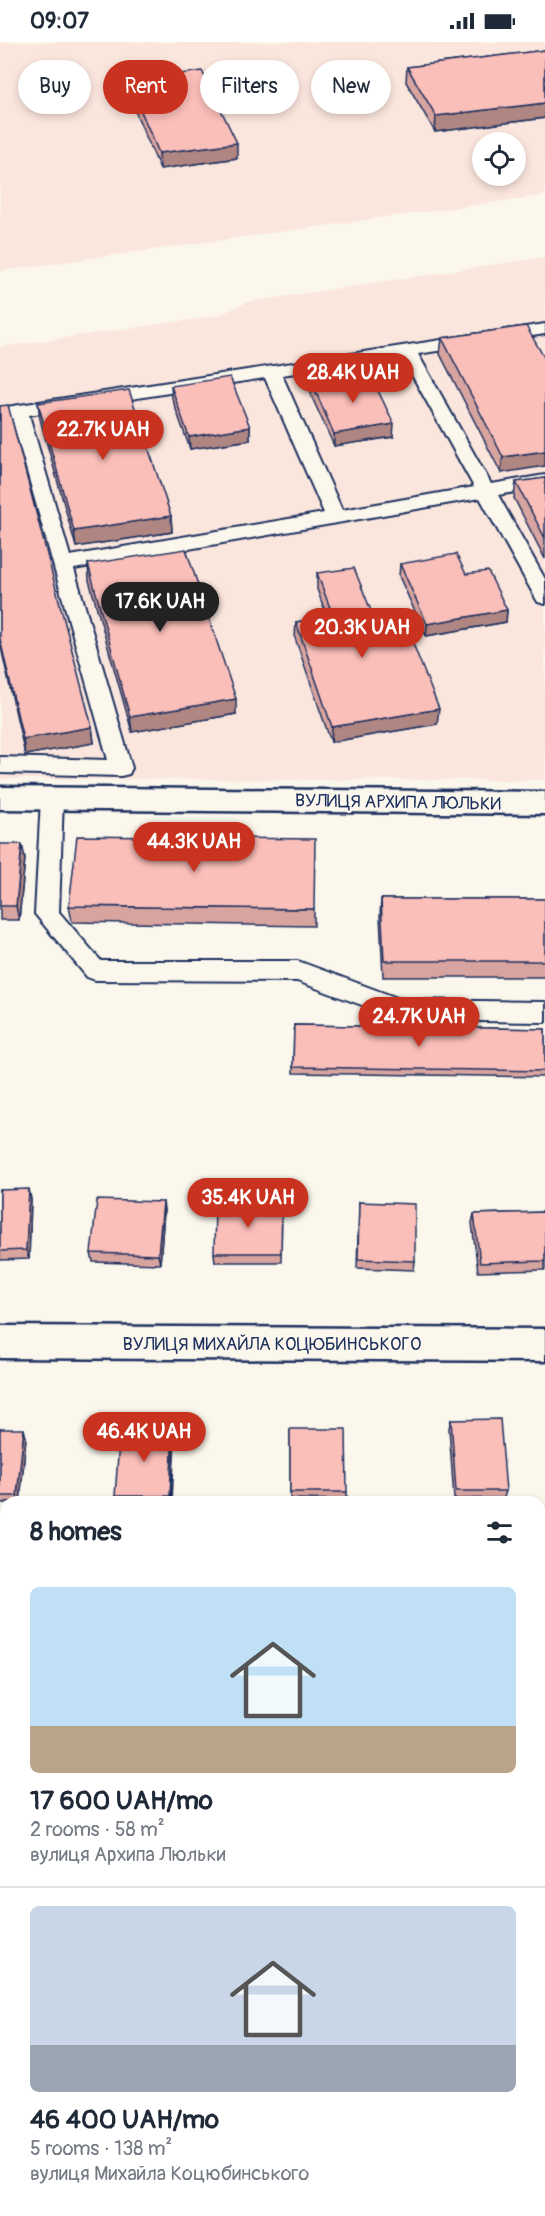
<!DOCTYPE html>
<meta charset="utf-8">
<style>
:root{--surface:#fff;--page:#f6f6f7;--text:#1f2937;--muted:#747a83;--line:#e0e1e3;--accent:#c8321e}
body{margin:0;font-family:Pangolin,sans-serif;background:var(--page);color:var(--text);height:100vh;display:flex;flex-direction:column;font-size:22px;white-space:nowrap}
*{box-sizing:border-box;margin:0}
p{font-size:20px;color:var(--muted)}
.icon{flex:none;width:33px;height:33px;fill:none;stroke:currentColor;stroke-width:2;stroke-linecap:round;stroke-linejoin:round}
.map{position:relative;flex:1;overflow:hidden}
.drawer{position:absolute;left:0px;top:1454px;width:546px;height:722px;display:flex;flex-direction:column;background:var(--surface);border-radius:18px 18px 0 0;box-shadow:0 3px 9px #0003}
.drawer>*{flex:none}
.hud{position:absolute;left:18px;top:18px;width:510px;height:54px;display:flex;gap:12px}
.controls{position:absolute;left:472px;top:90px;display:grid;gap:12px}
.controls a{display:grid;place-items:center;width:54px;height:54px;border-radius:50%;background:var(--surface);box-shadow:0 3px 9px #0003;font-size:30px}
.price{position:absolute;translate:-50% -51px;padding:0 14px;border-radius:21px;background:var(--accent);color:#fff;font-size:20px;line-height:39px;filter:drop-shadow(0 2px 3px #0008)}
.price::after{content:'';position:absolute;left:50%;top:36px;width:18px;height:14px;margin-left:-9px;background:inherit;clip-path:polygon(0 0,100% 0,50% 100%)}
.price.current{background:#222;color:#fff}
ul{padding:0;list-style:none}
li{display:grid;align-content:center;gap:12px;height:318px;padding:0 30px}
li+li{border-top:2px solid var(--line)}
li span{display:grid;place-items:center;height:186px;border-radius:9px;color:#555}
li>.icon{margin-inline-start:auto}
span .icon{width:108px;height:108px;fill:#fffc;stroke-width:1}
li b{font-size:26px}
h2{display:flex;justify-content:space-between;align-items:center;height:72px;padding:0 30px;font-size:26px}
.pill{padding:0 21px;border-radius:27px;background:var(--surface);box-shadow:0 3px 9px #0003;font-size:21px;line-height:54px}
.pill.current{background:var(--accent);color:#fff}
.status{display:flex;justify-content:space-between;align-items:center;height:42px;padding:0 30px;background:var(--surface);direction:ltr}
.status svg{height:16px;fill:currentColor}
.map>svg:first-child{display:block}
</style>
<div class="status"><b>09:07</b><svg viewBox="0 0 49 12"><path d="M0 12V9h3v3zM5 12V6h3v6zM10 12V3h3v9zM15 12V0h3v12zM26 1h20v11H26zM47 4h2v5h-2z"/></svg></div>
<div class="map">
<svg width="545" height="2174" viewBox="0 0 545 2174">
<rect width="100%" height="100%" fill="#fbf7ec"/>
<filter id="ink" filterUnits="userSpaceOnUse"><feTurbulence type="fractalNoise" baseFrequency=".0167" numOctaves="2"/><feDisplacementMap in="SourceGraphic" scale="12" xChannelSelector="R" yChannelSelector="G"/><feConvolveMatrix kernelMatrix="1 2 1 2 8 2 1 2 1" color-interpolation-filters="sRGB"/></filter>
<g filter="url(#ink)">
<path fill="#fbe6dd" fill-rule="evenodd" d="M0 0H545V153L0 229ZM483 100H516V134H483Z
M545 215V738L0 737V305L216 274 248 260Z"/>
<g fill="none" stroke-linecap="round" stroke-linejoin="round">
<defs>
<path id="service" d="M545 282V292L418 312 491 442 545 433V445L498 453 545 537V562L538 560 535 555 480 456 74 527 132 726 129 732 121 734 0 731V715L108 718 12 376 0 378V366ZM402 315 474 445 342 468 282 333ZM265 336 324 471 70 514 29 373Z
M52 748 60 750 63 756 59 870 101 919H298L403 958 545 960V980L402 978 297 939 95 938 87 935 35 872 41 756 44 750Z"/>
<path id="minor" d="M0 1284 545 1287V1319L0 1316Z
M540 1897H545V1941H540Z
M0 1900H6V1944H0Z"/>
<path id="tertiary" d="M0 745 545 750V772L0 767Z"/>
</defs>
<use href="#service" stroke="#1b2f5e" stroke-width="4"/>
<use href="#minor" stroke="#1b2f5e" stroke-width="5"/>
<use href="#tertiary" stroke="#1b2f5e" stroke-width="5"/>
<use href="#service" fill="#fbf7ec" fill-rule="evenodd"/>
<use href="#minor" fill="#fbf7ec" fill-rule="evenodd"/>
<use href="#tertiary" fill="#fbf7ec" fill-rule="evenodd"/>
</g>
<path fill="#d8a4a0" stroke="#1b2f5e" stroke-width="1.5" d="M545 8V76L435 90 406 40 407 25Z
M128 39 237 116 160 127 129 55Z
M526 284 501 431 440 312 442 296Z
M312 341 393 395 334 404 311 353Z
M171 344 250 385V398L190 407 172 356Z
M38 361 171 474 172 490 76 505 40 377Z
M0 364 92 685 94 701 25 713 0 601Z
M545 436V517L514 456 516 440Z
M88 522 236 672 132 690 89 538Z
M400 522 466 532 507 568 506 580 426 594 399 534Z
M317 531 383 599 437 682 331 700 295 596 296 580 327 575 317 547Z
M0 802 25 816 19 878H0Z
M381 857H545V935H383L380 874Z
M69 864 314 867V884L72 880Z
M294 983 545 987V1035L293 1031Z
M0 1148 31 1157 29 1217 0 1218Z
M163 1160 164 1169 160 1222 93 1220 91 1211Z
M359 1160 415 1219 414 1228 357 1226Z
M282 1163 281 1220H215L214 1211Z
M545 1170V1228L478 1230 472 1181 474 1172Z
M451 1378 506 1449 504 1456 454 1457 449 1386Z
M0 1387 26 1395 20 1460H6V1461H0Z
M290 1387 347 1450V1458L290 1457Z
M173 1388 175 1395 172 1460H117L115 1454Z
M540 1724H545V1815H540Z
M6 1742V1816L0 1817V1743Z"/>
<path fill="#b08682" stroke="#1b2f5e" stroke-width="1.5" d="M545 61V76L435 90 436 74Z
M237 101V116L160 127 159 111Z
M394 382 393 395 334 404V392Z
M250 385V398L190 407 189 395Z
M545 409V424L501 431 503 415Z
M171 474 172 490 76 505 74 489Z
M507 568 506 580 426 594 427 582Z
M236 657V672L132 690 130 675Z
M439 667 437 682 331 700 332 685Z
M92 685 94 701 25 713 23 697Z
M22 802 25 816 19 878 16 864Z
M29 1147 31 1157 29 1217 26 1208Z
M163 1160 164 1169 160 1222 158 1213Z
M24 1387 26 1395 20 1460H19L17 1454Z
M173 1388 175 1395 171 1460 170 1454Z"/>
<path fill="#fbbfba" stroke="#1b2f5e" stroke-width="1.5" d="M545 8V61L436 74 407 25Z
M202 29 237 101 159 111 128 39Z
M526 284 545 317V409L503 415 442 296Z
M370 332 394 382 334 392 312 341Z
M230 335 250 385 189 395 171 344Z
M129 348 171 474 74 489 38 361Z
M8 363 92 685 23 697 0 597V364Z
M545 436V496L516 440Z
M186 507 236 657 130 675 88 522Z
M456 512 466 532 488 529 507 568 427 582 400 522Z
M354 526 383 599 410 594 439 667 332 685 296 580 333 574 317 531Z
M77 794 315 797 314 867 69 864Z
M0 802H22L16 864H0Z
M381 857H545V919H384Z
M294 983 545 987V1029L293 1025Z
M29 1147 26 1208 0 1209V1148Z
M97 1158 163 1160 158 1213 91 1211Z
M359 1160 415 1162V1219L358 1217Z
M215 1163H282L281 1211H214Z
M545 1170V1219L480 1221 474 1172Z
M500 1377 506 1449H456L451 1378Z
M0 1387H24L17 1454H0Z
M120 1387 173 1388 170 1454H115Z
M290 1387H346L347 1450H290Z
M540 1724H545V1812H540Z
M6 1742V1813H0V1743Z
M41 2169H116V2174H41Z
M215 2169H293V2172H215Z
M382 2169H475L476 2174H382Z"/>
</g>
<g text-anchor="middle" stroke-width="4.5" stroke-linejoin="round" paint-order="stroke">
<g font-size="18" fill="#1b2f5e" stroke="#fbf7ec">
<text transform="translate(398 760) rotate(1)" y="6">ВУЛИЦЯ АРХИПА ЛЮЛЬКИ</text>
<text x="272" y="1308">ВУЛИЦЯ МИХАЙЛА КОЦЮБИНСЬКОГО</text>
</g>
</g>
</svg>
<div class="controls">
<a><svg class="icon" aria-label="locate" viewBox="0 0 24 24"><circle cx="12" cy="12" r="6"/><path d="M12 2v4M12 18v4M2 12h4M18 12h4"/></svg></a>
</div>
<b class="price" style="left:353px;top:362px">28.4K UAH</b>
<b class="price" style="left:103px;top:419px">22.7K UAH</b>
<b class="price current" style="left:160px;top:591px">17.6K UAH</b>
<b class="price" style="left:362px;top:617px">20.3K UAH</b>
<b class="price" style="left:194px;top:831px">44.3K UAH</b>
<b class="price" style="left:419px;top:1006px">24.7K UAH</b>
<b class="price" style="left:248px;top:1187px">35.4K UAH</b>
<b class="price" style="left:144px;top:1421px">46.4K UAH</b>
<div class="hud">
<a class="pill">Buy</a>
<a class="pill current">Rent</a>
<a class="pill">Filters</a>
<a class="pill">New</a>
</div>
<section class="drawer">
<h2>8 homes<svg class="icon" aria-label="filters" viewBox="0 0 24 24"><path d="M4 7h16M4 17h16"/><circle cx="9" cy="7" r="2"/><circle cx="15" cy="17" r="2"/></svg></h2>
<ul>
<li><span style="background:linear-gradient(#bfe0f5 75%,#b9a48a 0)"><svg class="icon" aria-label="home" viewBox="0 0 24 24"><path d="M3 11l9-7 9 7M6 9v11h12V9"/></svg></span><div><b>17 600 UAH/mo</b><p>2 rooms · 58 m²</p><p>вулиця Архипа Люльки</p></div></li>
<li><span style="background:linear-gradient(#c9d6e8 75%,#9aa5b1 0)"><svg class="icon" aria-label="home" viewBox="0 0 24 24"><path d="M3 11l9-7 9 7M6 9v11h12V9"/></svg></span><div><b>46 400 UAH/mo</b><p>5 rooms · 138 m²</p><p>вулиця Михайла Коцюбинського</p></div></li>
</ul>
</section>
</div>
